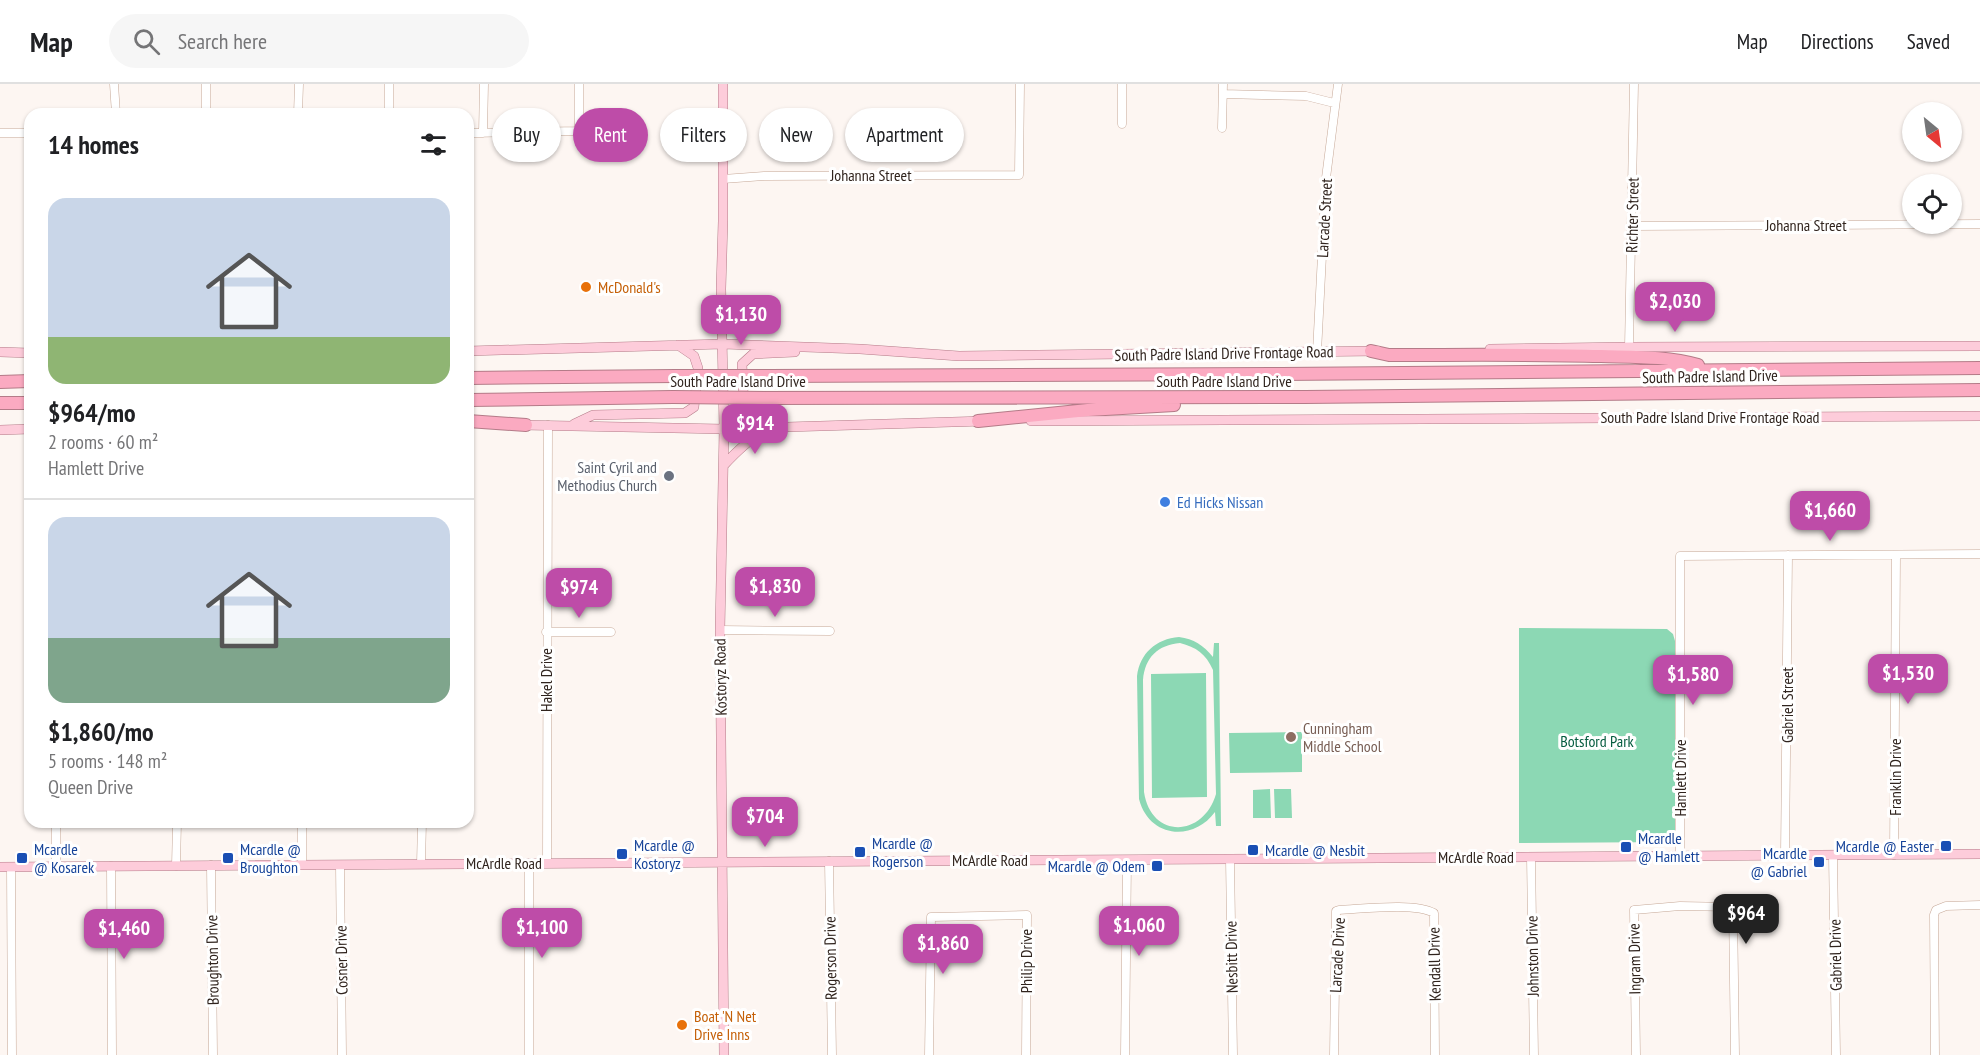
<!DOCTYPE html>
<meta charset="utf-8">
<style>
:root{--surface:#fff;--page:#f6f6f6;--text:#202124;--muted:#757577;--line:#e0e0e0;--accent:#be4ca8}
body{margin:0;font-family:"PT Sans Narrow",sans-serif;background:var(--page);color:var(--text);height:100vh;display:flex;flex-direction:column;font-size:22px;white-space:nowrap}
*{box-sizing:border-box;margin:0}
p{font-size:20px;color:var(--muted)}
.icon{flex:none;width:33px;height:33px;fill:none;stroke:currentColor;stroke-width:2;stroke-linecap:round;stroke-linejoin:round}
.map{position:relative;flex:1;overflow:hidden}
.details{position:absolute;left:24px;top:24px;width:450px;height:720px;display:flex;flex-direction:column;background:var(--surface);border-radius:18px;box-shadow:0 2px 4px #0004}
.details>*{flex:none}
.top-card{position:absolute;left:492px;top:24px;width:570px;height:54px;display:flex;gap:12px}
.needle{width:39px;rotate:151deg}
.tools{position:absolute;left:1902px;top:18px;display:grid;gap:12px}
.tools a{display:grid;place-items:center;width:60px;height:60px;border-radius:50%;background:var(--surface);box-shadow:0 2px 4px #0004;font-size:30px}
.price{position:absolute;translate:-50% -51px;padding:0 14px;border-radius:12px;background:var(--accent);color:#fff;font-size:20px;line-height:39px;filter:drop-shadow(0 2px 3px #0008)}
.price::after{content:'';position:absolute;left:50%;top:36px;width:18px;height:14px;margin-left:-9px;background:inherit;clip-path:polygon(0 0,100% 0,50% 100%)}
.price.active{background:#222;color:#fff}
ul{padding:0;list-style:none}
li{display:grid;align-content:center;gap:12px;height:318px;padding:0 24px}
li+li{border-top:2px solid var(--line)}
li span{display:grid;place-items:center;height:186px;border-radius:18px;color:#555}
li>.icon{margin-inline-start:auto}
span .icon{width:108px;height:108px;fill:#fffc;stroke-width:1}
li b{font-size:26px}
h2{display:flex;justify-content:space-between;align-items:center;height:72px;padding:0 24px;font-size:26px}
.pill{padding:0 21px;border-radius:27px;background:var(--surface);box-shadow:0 2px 4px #0004;font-size:21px;line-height:54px}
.pill.active{background:var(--accent);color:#fff}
header{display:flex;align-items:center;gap:36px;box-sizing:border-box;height:84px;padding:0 30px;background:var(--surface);border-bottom:2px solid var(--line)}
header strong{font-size:28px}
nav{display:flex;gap:33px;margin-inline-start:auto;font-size:21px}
.search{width:420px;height:54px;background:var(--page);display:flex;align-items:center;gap:15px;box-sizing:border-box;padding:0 21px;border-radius:33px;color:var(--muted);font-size:22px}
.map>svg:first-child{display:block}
</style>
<header>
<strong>Map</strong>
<div class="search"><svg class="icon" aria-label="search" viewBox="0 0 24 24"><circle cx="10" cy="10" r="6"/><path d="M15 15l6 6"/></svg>Search here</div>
<nav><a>Map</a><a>Directions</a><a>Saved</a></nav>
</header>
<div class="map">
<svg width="1980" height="971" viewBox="0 0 1980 971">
<rect width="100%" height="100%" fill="#fdf6f2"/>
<path fill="#8cd8b4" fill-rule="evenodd" d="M1519 544 1667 545 1673 550 1675 557V758L1519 759Z
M1179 553C1194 555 1203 561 1213 573L1214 559H1219L1221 742H1216L1215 728C1193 758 1149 754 1139 715L1137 592C1140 569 1156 555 1179 553ZM1180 559C1196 563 1206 570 1213 586L1216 710C1203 754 1151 755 1144 708L1143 596C1145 573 1158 561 1180 559Z
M1206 589 1207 713 1152 714 1151 590Z
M1302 648V688L1230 689 1229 649Z
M1270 705 1271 734H1253V706Z
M1274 705H1291L1292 734H1275Z"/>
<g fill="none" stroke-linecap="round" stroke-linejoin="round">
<defs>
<path id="minor" d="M114 0 116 30
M1223 10 1306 12 1334 19
M206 30V0
M298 30 299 0
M389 30V0
M1122 40V0
M1222 44 1223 0
M0 49H30
M468 49 579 47V0
M483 49 484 0
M723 95 764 92 1019 91 1020 0
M1632 142 1980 140
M1629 263 1634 0
M1317 268 1326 94 1338 0
M720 546 830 547
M546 548H611
M302 738V781
M1785 771 1788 471
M1833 771 1836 971
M1894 771 1896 471
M1680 772V472L1980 470
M1531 773 1534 971
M1230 775 1233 971
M829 777 832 971
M529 779V971
M547 779 548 341
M421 780 422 738
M211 781 213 971
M340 781 342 971
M56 782V738
M111 782 112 971
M176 782 177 738
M11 783 12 971
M929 971 931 833 1027 831 1026 971
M1125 971 1127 776
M1334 971 1336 827 1339 826C1363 825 1414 818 1434 829L1435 971
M1636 971 1634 826 1680 822 1733 823 1735 971
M1935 971 1934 831 1936 826 1946 822 1980 821"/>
<path id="major" d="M723 0V137L721 205 724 345 720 546 724 971
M1490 265 1629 263 1980 262
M468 267 723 260 860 265 959 272 1378 267
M0 268 30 269
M1031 337 1980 332
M574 340 593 331 685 329 694 323 698 284 694 272 678 261
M522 341 724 345 985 337
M773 342 757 336 744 325 742 280 753 270 795 268
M0 346 30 345
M724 381C736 368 753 351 770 345
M0 783 1980 770"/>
<path id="highway" d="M1371 267 1389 271C1459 271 1530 270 1601 272 1632 273 1668 272 1698 281
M768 292 1281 290 1980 284
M468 294 676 292
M0 298 30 297
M765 314 1305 313 1980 306
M468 316 673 313
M0 319H30
M468 337 526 341
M978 337 1088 326 1174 321"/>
</defs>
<use href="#minor" stroke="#c6a897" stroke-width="9"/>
<use href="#major" stroke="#b47b88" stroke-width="10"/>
<use href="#highway" stroke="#b47b88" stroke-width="14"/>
<use href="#minor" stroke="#fff" stroke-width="8"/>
<use href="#major" stroke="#fdccda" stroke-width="9"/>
<use href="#highway" stroke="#fbaac1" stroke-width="12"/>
<defs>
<path id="highway-bridge" d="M676 292H768
M673 313 765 314"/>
</defs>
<use href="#highway-bridge" stroke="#b47b88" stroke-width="14" stroke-linecap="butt"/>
<use href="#highway-bridge" stroke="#fbaac1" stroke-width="12"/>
</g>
<g fill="#e8710a" stroke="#fff" stroke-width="2">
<circle cx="586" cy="203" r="6"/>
<circle cx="682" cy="941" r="6"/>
</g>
<circle fill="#6b7280" stroke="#fff" stroke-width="2" cx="669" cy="392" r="6"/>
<circle fill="#3f7fe0" stroke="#fff" stroke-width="2" cx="1165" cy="418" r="6"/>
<circle fill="#8d6e63" stroke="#fff" stroke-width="2" cx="1291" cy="653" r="6"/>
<g fill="#1a4fb4" stroke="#fff" stroke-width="2">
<rect x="1940" y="756" width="12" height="12" rx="3"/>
<rect x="1620" y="757" width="12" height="12" rx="3"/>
<rect x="1247" y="760" width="12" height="12" rx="3"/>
<rect x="854" y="762" width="12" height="12" rx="3"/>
<rect x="616" y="764" width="12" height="12" rx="3"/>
<rect x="16" y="768" width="12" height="12" rx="3"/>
<rect x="222" y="768" width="12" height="12" rx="3"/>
<rect x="1813" y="772" width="12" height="12" rx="3"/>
<rect x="1151" y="776" width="12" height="12" rx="3"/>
</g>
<g text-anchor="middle" stroke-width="6" stroke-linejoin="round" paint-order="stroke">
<g font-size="16" fill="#30241e" stroke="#fff">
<text x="871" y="97">Johanna Street</text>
<text transform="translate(1632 131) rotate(-89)" y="6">Richter Street</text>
<text transform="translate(1324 134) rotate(-87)" y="6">Larcade Street</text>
<text x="1806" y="147">Johanna Street</text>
<text transform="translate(1224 269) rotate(-1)" y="6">South Padre Island Drive Frontage Road</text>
<text transform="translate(1710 292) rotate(-1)" y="6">South Padre Island Drive</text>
<text x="738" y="303">South Padre Island Drive</text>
<text x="1224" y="303">South Padre Island Drive</text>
<text x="1710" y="339">South Padre Island Drive Frontage Road</text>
<text transform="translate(720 593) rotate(-91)" y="6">Kostoryz Road</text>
<text transform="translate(546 596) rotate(-90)" y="6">Hakel Drive</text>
<text transform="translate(1787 621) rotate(-90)" y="6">Gabriel Street</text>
<text transform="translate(1895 693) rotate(-90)" y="6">Franklin Drive</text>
<text transform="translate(1680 694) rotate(-90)" y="6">Hamlett Drive</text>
<text x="1476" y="779">McArdle Road</text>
<text x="990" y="782">McArdle Road</text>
<text x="504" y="785">McArdle Road</text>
<text transform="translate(1337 871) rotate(-87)" y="6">Larcade Drive</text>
<text transform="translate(1835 871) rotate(-91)" y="6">Gabriel Drive</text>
<text transform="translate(1532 872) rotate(-91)" y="6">Johnston Drive</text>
<text transform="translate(1231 873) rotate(-91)" y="6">Nesbitt Drive</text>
<text transform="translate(830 874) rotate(-91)" y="6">Rogerson Drive</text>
<text transform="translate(1634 875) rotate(-91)" y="6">Ingram Drive</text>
<text transform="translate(212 876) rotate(-91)" y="6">Broughton Drive</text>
<text transform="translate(341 876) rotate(-91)" y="6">Cosner Drive</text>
<text transform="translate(1026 877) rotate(-90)" y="6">Philip Drive</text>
<text transform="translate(1434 880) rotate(-91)" y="6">Kendall Drive</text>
</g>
<g font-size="16" fill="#c56008" stroke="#fff" text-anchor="start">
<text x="598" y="209">McDonald's</text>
<text x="694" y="938">Boat 'N Net<tspan x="694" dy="18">Drive Inns</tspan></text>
</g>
<g font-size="16" fill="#5b616d" stroke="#fff" text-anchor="end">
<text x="657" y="389">Saint Cyril and<tspan x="657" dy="18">Methodius Church</tspan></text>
</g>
<g font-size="16" fill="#366cbe" stroke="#fff" text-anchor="start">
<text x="1177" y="424">Ed Hicks Nissan</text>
</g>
<g font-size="16" fill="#785e54" stroke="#fff" text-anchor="start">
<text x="1303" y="650">Cunningham<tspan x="1303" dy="18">Middle School</tspan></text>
</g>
<g font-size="16" fill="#055c3f" stroke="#fff">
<text x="1597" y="663">Botsford Park</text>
</g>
<g font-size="16" fill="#164399" stroke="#fff" text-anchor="start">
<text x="1638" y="760">Mcardle<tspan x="1638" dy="18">@ Hamlett</tspan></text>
<text x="872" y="765">Mcardle @<tspan x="872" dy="18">Rogerson</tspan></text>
<text x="634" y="767">Mcardle @<tspan x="634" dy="18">Kostoryz</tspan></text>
<text x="1934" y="768" text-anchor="end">Mcardle @ Easter</text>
<text x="34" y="771">Mcardle<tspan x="34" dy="18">@ Kosarek</tspan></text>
<text x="240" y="771">Mcardle @<tspan x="240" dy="18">Broughton</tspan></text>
<text x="1265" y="772">Mcardle @ Nesbit</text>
<text x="1807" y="775" text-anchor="end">Mcardle<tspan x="1807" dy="18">@ Gabriel</tspan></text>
<text x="1145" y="788" text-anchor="end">Mcardle @ Odem</text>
</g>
</g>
</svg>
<div class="tools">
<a><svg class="needle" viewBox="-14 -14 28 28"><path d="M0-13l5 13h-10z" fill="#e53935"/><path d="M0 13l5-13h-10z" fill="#757577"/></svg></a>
<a><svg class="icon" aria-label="locate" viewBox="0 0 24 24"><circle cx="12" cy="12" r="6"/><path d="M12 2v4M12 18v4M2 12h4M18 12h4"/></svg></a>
</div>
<b class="price" style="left:1675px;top:249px">$2,030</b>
<b class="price" style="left:741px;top:262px">$1,130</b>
<b class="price" style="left:755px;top:371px">$914</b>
<b class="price" style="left:1830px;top:458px">$1,660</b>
<b class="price" style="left:775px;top:534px">$1,830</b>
<b class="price" style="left:579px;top:535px">$974</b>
<b class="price" style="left:1908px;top:621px">$1,530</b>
<b class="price" style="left:1693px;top:622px">$1,580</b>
<b class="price" style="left:765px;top:764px">$704</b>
<b class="price active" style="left:1746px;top:861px">$964</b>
<b class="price" style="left:1139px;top:873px">$1,060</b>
<b class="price" style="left:542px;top:875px">$1,100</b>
<b class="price" style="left:124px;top:876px">$1,460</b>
<b class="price" style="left:943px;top:891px">$1,860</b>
<div class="top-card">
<a class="pill">Buy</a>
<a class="pill active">Rent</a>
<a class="pill">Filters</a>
<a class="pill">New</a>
<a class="pill">Apartment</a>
</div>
<section class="details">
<h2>14 homes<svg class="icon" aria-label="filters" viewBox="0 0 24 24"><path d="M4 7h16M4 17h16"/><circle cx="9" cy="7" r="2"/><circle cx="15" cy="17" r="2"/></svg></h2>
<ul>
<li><span style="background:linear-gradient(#c9d6e8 75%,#8fb573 0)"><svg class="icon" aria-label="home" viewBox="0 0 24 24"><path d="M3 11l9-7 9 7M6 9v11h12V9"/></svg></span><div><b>$964/mo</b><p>2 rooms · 60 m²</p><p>Hamlett Drive</p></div></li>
<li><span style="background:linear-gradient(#c9d6e8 65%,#7fa58c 0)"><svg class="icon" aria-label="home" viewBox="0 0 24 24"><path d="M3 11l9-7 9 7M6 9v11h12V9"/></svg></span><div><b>$1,860/mo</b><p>5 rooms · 148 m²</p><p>Queen Drive</p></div></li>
</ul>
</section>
</div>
